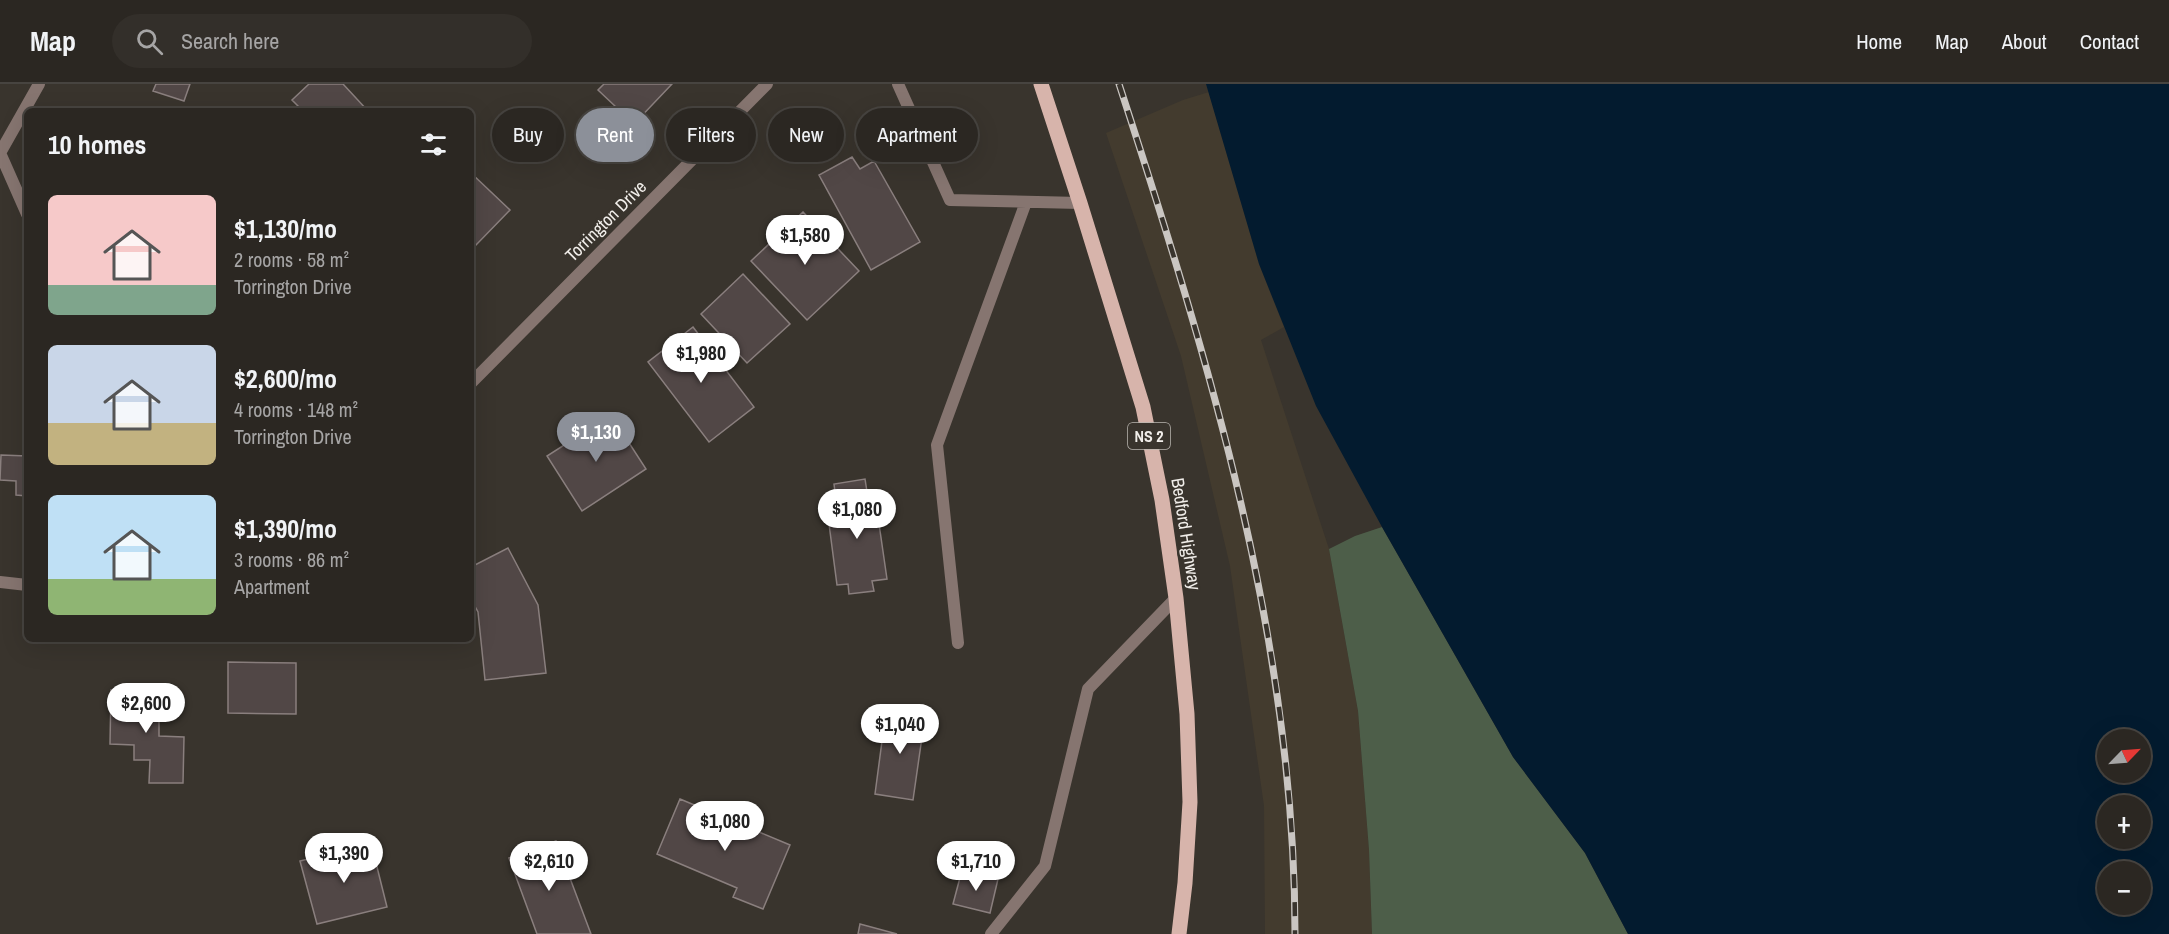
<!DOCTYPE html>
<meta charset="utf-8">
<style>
:root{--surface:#2b2722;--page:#332f2a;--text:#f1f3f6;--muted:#a6a5a5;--line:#474440;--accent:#8c9099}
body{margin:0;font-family:"Archivo Narrow",sans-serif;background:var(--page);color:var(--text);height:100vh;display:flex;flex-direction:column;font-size:22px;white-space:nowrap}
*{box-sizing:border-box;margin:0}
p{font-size:20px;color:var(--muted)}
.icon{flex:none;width:33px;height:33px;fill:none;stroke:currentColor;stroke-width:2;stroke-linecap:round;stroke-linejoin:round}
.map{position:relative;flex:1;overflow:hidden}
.drawer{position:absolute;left:24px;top:24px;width:450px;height:534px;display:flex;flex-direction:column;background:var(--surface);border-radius:9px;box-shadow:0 6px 24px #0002,0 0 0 2px var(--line)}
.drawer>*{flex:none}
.banner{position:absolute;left:492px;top:24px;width:570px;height:54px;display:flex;gap:12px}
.needle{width:39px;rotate:65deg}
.tools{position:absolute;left:2097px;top:645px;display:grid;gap:12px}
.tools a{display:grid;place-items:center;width:54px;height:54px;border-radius:50%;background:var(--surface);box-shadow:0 6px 24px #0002,0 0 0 2px var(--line);font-size:30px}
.price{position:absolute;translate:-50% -51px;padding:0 14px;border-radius:21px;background:#fff;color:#222;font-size:20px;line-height:39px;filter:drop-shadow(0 2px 3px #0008)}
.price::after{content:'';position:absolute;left:50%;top:36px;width:18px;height:14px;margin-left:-9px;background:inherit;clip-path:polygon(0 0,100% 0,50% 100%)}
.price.current{background:var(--accent);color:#fff}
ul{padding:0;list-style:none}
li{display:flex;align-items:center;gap:18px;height:150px;padding:0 24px}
li span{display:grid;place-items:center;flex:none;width:168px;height:120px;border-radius:9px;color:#555}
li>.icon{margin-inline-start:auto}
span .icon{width:72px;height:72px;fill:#fffc;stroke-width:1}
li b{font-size:26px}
h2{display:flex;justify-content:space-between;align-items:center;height:72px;padding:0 24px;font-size:26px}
.tag{padding:0 21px;border-radius:27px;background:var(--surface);box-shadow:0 6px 24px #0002,0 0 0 2px var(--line);font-size:21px;line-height:54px}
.tag.current{background:var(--accent);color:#fff}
header{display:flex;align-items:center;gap:36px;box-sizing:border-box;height:84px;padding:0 30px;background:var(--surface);border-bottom:2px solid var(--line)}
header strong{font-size:28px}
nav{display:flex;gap:33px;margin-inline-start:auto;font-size:21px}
.search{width:420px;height:54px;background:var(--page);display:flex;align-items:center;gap:15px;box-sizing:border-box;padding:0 21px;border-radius:33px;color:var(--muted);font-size:22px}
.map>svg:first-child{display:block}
</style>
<header>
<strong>Map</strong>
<div class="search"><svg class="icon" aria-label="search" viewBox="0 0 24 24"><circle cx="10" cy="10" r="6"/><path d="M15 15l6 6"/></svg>Search here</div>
<nav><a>Home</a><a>Map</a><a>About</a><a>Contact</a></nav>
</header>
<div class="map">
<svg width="2169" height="850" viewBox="0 0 2169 850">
<rect width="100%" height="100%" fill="#39342d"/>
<path fill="#433b2e" d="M1209 8 1259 180 1284 243 1261 256 1329 465 1358 627 1369 766 1372 850H1265L1264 722 1230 482 1181 272 1106 49 1183 16Z"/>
<path fill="#4d5e49" d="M1382 443 1513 673 1585 769 1628 850H1372L1369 766 1358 627 1329 465 1355 452Z"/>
<path fill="#031b2f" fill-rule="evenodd" d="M1206 0H2169V850H1628L1585 769 1513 673 1382 443 1316 322 1259 180ZM2108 656H2140V688H2108ZM2108 722H2140V754H2108ZM2108 788H2140V820H2108Z"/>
<path fill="#514746" stroke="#8a7f7e" stroke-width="1.5" d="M156 0H190L184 17 153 7Z
M309 0H343L368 27H303L292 16Z
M604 0H672L634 40 598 6Z
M852 73 860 85 874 77 920 158 871 186 819 91Z
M471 89 510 126 475 162 471 159Z
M803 128 859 187 807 236 751 177Z
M743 190 790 240 747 279 701 230Z
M693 243 754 323 709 358 648 278Z
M611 331 646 385 582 427 547 372Z
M1 371 27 372V412L16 411V397L0 396Z
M865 395 871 433H878L887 495 872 497 874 507 849 510 848 500 837 501 829 440 839 439 834 400Z
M508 464 538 521 546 589 485 596 478 528 471 515V483Z
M228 578 296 579V630L228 629Z
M111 606 159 607V652L184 653 183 699H149L150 676H134V661L110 660Z
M886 627 925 632 913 716 875 710Z
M680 715 790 761 763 825 733 813 737 804 657 770Z
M556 757 591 850H537L509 774Z
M371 759 387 823 317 840 300 777Z
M962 786 998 795 990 829 953 820Z
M860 840 897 850H858Z"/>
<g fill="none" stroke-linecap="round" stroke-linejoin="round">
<path stroke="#867570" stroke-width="12" d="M898 0 950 116 1080 119
M958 559 937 361 1026 118
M991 850 1045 782 1088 605 1176 514"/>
<path stroke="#867570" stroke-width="12" d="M0 69 39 0
M0 69 27 130
M471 299 767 0
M0 498 27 501"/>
<path stroke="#d7b4ab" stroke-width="15" d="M1041 0 1080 119 1143 323 1162 416 1176 514 1187 630 1190 718 1185 799 1179 850"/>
<defs>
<path id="rail" d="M1119 0C1209 276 1295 557 1295 850"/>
</defs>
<use href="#rail" stroke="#cac6c2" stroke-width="7"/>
<use href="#rail" stroke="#39342d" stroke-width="4.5" stroke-dasharray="14" stroke-linecap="butt"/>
</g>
<g text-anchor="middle" stroke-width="5" stroke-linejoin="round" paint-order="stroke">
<rect fill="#39342d" stroke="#bab6b1" stroke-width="1.5" x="1128" y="339" width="42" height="26" rx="4.5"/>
<g font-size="16" font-weight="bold" fill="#f1eeea">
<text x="1149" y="358">NS 2</text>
</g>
<g font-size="18" fill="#f1eeea" stroke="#39342d">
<text transform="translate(606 137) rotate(-45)" y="6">Torrington Drive</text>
<text transform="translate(1186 450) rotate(81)" y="6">Bedford Highway</text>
</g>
</g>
</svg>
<div class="tools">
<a><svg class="needle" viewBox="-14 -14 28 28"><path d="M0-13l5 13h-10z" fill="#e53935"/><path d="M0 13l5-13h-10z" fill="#a6a5a5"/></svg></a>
<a>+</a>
<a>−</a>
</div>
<b class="price" style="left:805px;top:182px">$1,580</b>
<b class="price" style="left:701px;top:300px">$1,980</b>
<b class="price current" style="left:596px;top:379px">$1,130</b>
<b class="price" style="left:857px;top:456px">$1,080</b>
<b class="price" style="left:146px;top:650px">$2,600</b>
<b class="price" style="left:900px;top:671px">$1,040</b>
<b class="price" style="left:725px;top:768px">$1,080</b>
<b class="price" style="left:344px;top:800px">$1,390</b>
<b class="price" style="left:549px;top:808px">$2,610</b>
<b class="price" style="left:976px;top:808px">$1,710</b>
<div class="banner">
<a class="tag">Buy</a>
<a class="tag current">Rent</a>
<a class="tag">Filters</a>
<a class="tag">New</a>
<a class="tag">Apartment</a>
</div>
<section class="drawer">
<h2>10 homes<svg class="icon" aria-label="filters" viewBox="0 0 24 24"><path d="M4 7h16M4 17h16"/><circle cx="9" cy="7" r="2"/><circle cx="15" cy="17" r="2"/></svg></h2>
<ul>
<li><span style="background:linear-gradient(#f6c9c9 75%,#7fa58c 0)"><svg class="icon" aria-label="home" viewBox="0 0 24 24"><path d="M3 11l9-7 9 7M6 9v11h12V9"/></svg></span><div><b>$1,130/mo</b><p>2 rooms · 58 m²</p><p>Torrington Drive</p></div></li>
<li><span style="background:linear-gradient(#c9d6e8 65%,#c2b280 0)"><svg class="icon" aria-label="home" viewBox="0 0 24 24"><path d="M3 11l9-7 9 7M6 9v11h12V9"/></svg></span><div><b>$2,600/mo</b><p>4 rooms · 148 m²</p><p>Torrington Drive</p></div></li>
<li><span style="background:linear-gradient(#bfe0f5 70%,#8fb573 0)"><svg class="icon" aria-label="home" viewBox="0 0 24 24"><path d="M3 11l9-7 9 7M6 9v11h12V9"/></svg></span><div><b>$1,390/mo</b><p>3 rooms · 86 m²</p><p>Apartment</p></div></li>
</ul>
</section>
</div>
